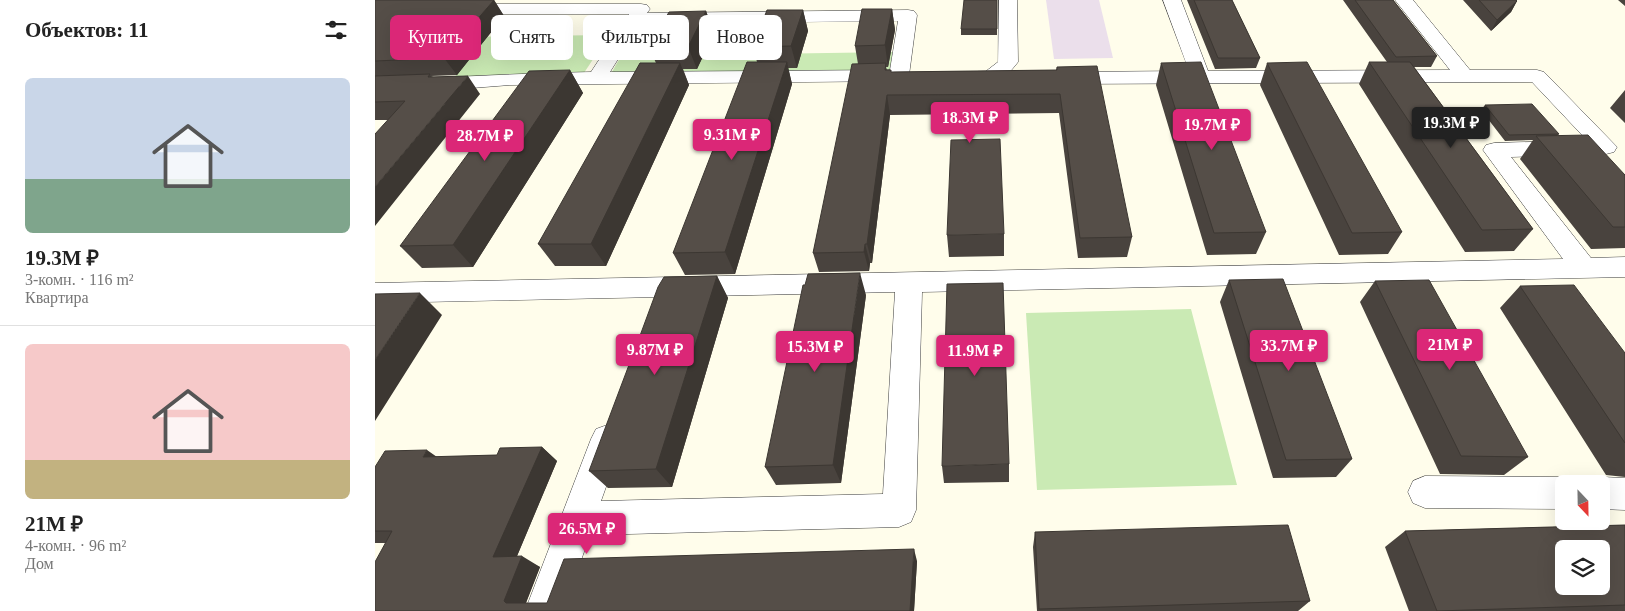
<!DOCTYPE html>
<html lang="ru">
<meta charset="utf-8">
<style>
:root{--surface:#fff;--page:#f2f2f2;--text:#222;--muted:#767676;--line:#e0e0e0;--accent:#db2777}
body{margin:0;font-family:"Times New Roman",serif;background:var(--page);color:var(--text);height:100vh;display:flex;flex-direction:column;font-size:19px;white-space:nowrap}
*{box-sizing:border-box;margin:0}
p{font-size:16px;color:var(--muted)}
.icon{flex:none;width:28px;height:28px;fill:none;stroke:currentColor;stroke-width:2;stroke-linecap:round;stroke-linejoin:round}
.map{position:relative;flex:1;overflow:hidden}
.side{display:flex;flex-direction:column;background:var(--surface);width:375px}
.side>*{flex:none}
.hud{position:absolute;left:15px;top:15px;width:475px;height:45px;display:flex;gap:10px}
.needle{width:32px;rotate:158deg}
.tools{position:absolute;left:1180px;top:475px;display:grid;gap:10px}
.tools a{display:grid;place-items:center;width:55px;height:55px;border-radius:8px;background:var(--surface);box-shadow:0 5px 20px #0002;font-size:25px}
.price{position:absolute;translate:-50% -42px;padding:0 11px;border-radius:5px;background:var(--accent);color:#fff;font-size:16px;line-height:32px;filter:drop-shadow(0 1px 2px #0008)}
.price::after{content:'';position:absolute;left:50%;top:30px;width:15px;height:11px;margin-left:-8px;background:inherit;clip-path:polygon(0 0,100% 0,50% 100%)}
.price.on{background:#222;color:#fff}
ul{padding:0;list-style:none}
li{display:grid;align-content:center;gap:10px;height:265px;padding:0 25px}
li+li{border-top:1px solid var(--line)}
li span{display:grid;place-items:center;height:155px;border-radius:8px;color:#555}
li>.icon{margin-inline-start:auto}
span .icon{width:90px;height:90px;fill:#fffc;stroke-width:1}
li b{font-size:21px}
h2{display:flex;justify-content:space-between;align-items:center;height:60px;padding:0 25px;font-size:21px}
.chip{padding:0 18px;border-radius:8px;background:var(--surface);box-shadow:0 5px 20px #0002;font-size:18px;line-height:45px}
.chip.on{background:var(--accent);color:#fff}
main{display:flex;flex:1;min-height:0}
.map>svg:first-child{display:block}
</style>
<main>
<section class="side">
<h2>Объектов: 11<svg class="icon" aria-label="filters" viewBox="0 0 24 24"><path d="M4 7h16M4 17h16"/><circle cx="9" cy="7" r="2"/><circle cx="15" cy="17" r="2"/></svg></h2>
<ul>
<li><span style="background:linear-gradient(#c9d6e8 65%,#7fa58c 0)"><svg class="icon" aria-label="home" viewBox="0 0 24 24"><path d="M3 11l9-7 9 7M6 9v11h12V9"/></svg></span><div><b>19.3M ₽</b><p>3-комн. · 116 m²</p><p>Квартира</p></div></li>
<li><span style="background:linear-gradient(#f6c9c9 75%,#c2b280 0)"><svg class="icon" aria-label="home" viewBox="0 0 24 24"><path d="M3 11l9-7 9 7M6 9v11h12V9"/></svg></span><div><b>21M ₽</b><p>4-комн. · 96 m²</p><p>Дом</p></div></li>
</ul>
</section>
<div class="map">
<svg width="1250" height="611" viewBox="0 0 1250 611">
<rect width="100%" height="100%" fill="#fffdeb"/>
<path fill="#ebdfeb" d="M671 0H724L738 58 679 59Z"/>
<path fill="#caeab4" d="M234 35 205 79 79 78 87 67 0 38Z
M518 52 514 75 233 79 246 56Z
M816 309 862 485 662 490 651 313Z"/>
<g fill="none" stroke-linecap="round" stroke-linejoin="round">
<defs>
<path id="minor" d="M624 0H642L643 62 639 67 632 75 623 80 599 85 586 83 583 79 586 75 610 72 623 62Z
M788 0H806L833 71 1075 70 1020 0H1038L1095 70H1162L1169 72 1242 147 1239 152 1231 154 1223 152 1157 82 687 84 680 82 677 78 680 74 687 72 814 71Z
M88 4H266L272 5 275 9 272 13 533 10 539 11 542 15 534 75 531 79 524 81 135 85 71 90 0 92V80C72 78 144 73 216 72L254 14H88L82 13 79 9 82 5ZM523 21 515 70 235 72 265 24Z
M1190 141 1198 143 1201 148 1198 153 1190 155 1136 157 1216 258 1250 257V277L547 292 541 510 536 522 524 527 215 535 188 611H150L216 439 221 429 232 425 243 429 248 439 226 501 508 494 520 292 0 303V283L1188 259 1108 150 1111 145 1119 143Z
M1050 476 1189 477 1202 484H1189V509L1050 508 1038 503 1033 492 1038 481Z
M1226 477 1250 478V510L1226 509V484H1213Z"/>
</defs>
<use href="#minor" stroke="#3f3f3f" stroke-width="1"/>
<use href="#minor" fill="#fff" fill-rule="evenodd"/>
</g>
<path fill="#49433e" d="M0 0H119L129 16 82 75 56 76 105 94 13 120H0Z
M622 0V35H586V29Z
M812 0H857L885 58 881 68 840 69Z
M968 0H1018L1062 56 1056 67H1039L1158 229 1139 251 1090 252 984 84 994 62H1012Z
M1088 0H1141L1142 1 1136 12 1116 31Z
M1243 0H1250V6Z
M517 9 520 30 513 67H511L512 70H516V72L681 70 682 67 757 237 752 257 703 258 684 113 515 115 497 263H495L494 271 444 272 438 253 483 64 480 46Z
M428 10 433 31 422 68H413L417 84 360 274 310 275 298 253 382 62 378 47Z
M331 11 339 33 322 69H308L314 85 231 266H180L163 244 281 63 274 48Z
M786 63 891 232 881 254 832 255 781 85Z
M892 63 1027 232 1013 254 964 255 885 85Z
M195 70 208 93 98 267 47 268 25 246Z
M1250 90V123L1235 108Z
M1110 105 1184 134 1182 136 1250 175V248L1216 249 1145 159 1158 140 1130 141 1106 110Z
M629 234V256L574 257 572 235Z
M342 276 353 298 297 487 233 488 214 471Z
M854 280 977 459 961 477 898 478 845 302Z
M1000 281 1153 457 1129 475 1065 474 985 302Z
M1145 286 1250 353V477L1231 475 1125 308Z
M491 295 466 483 401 485 390 467Z
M167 447 182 461 142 556 165 567 151 603H172L542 561 539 611H0L11 543H0V467L62 457 122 455Z
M634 464V482L569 483 567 466Z
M1250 525V611H1034L1010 547 1030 531Z
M660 532 935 601 923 611H662L658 547Z"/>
<path fill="#3c3732" d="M119 0 129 16 82 75 69 58Z
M1142 1 1136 12 1116 31 1122 20Z
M517 9 520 30 513 67 510 45Z
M428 10 433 31 422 68 416 46Z
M331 11 339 33 322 69 313 47Z
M412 62 417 84 360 274 350 252Z
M305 63 314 85 231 266 216 244Z
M195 70 208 93 98 267 78 245Z
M93 76 105 94 0 226V187Z
M512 95 515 115 497 263 492 244Z
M490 244 495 263 494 271 489 252Z
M485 273 491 295 466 483 458 465Z
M342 276 353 298 297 487 281 469Z
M45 293 67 315 0 421V360Z
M167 447 182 461 137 568 118 557Z
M52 450 72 464 48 457Z
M539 549 542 561 539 611H535Z
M147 556 165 567 148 610 131 603 129 601Z"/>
<path fill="#554e48" stroke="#3c3732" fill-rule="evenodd" d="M0 0H119L69 58 0 61Z
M589 0H622V29H586Z
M819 0H857L885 58H843Z
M980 0H1018L1062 56 1021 57Z
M1104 0H1141L1142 1 1122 20Z
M487 9H517L510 45 480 46Z
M392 10H428L416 46 378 47Z
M331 11 313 47 274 48 294 12Z
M372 62H412L350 252 298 253Z
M826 62 891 232 839 233 786 63Z
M932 62 1027 232 977 233 892 63Z
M994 62H1035L1158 229 1107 230Z
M265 63H305L216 244H163Z
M511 63 510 70H516V72L682 70V67L722 66 757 237 705 238 685 94 512 95 492 244H490L489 252 438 253 477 64Z
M195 70 78 245 25 246 154 71Z
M55 74 53 77 93 76 0 187V134L30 101 0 102V76Z
M1157 104 1184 134 1134 135 1110 105Z
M1213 135 1250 175V227H1238L1161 136Z
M625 139 629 234 572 235 576 140Z
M485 273 458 465 390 467 428 285H430L433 274Z
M342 276 281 469 214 471 266 333 283 287 289 277Z
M908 279 977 459 911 460 854 280Z
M1054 280 1153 457 1086 456 1000 281Z
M628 283 634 464 567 466 572 284Z
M1199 285 1250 353V443L1145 286Z
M45 293 0 360V294Z
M167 447 118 557 147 556 129 601 131 603H172L189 559 539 549 535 611H0V562L17 531H0V467L10 451 52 450 48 457 122 455 125 448Z
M913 525 935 601 664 609 660 532Z
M1250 525V605L1062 611 1030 531ZM1189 549H1226V586H1189Z"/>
</svg>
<div class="tools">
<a><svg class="needle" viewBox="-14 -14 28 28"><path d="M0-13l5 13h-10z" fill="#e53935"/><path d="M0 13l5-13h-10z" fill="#767676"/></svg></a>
<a><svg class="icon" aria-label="layers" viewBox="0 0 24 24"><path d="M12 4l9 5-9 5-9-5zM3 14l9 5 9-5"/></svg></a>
</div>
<b class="price" style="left:595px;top:144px">18.3M ₽</b>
<b class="price on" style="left:1076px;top:149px">19.3M ₽</b>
<b class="price" style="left:837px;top:151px">19.7M ₽</b>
<b class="price" style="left:357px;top:161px">9.31M ₽</b>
<b class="price" style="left:110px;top:162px">28.7M ₽</b>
<b class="price" style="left:1075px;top:371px">21M ₽</b>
<b class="price" style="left:914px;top:372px">33.7M ₽</b>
<b class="price" style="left:440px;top:373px">15.3M ₽</b>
<b class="price" style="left:280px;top:376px">9.87M ₽</b>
<b class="price" style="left:600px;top:377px">11.9M ₽</b>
<b class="price" style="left:212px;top:555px">26.5M ₽</b>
<div class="hud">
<a class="chip on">Купить</a>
<a class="chip">Снять</a>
<a class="chip">Фильтры</a>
<a class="chip">Новое</a>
</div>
</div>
</main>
